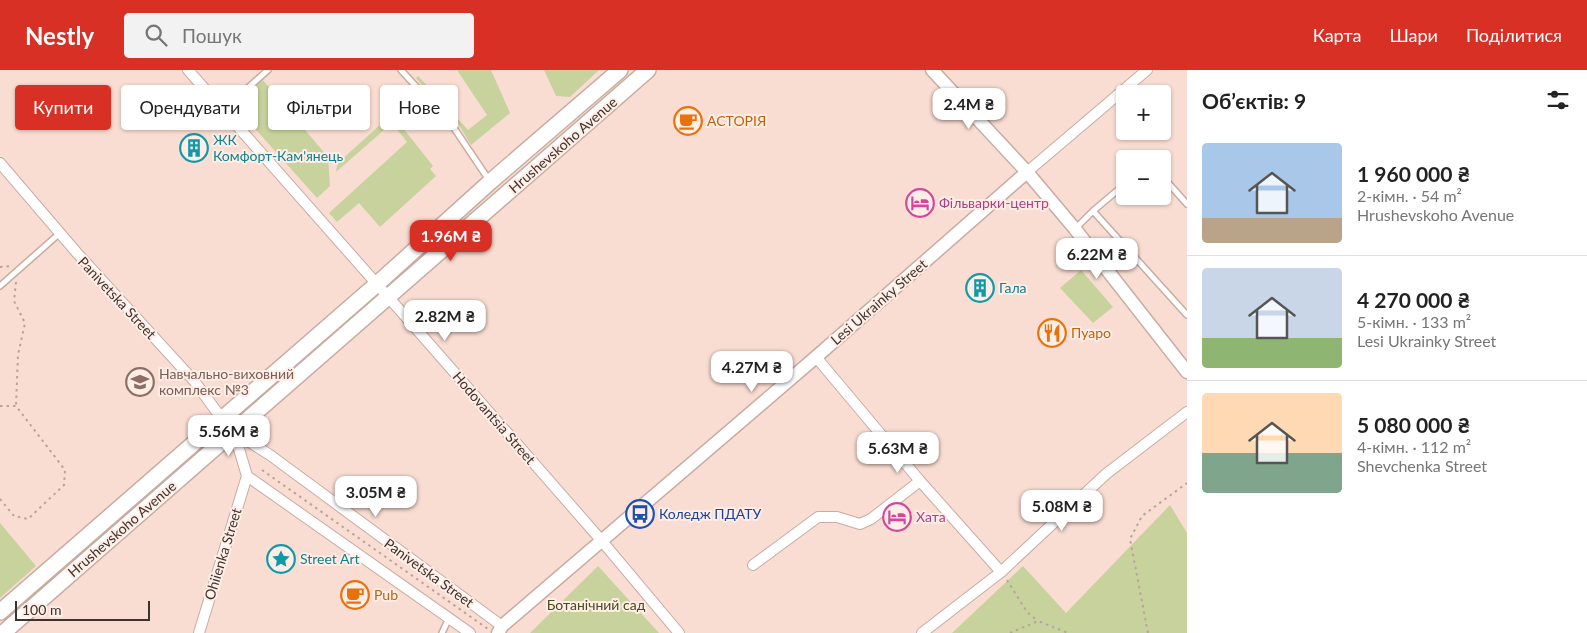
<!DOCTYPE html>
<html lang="uk">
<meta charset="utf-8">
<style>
:root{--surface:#fff;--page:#f2f2f2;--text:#222;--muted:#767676;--line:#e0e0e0;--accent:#d93025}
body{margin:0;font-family:Lato,sans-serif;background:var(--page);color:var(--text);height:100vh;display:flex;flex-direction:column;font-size:19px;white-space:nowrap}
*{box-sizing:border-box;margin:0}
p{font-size:16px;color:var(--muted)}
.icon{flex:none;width:28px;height:28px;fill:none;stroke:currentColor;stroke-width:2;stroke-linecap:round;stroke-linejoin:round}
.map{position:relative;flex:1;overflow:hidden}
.panel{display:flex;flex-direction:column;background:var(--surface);width:400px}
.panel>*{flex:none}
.banner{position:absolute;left:15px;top:15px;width:475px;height:45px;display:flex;gap:10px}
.controls{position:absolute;left:1116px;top:15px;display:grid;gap:10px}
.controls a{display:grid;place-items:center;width:55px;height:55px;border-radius:5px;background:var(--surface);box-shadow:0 1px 4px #0004;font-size:25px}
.scale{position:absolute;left:15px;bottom:12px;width:135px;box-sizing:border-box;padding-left:5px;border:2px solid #3d322d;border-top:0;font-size:14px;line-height:18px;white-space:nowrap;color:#3d322d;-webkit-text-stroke:4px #ffede6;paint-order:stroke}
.price{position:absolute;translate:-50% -42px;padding:0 11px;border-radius:10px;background:#fff;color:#222;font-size:16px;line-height:32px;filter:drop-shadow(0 1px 2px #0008)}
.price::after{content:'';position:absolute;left:50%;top:30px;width:15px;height:11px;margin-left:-8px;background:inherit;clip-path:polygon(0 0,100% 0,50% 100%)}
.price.selected{background:var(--accent);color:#fff}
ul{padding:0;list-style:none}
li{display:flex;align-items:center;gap:15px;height:125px;padding:0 15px}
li+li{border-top:1px solid var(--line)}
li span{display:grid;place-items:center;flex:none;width:140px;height:100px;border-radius:5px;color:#555}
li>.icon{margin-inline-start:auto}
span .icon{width:60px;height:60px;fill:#fffc;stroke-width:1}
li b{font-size:21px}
h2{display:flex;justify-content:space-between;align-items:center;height:60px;padding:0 15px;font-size:21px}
.pill{padding:0 18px;border-radius:5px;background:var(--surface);box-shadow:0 1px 4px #0004;font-size:18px;line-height:45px}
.pill.selected{background:var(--accent);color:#fff}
header{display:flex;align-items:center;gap:30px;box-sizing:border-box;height:70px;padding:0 25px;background:var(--accent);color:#fff}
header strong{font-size:24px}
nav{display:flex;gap:28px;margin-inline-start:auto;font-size:18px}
.search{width:350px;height:45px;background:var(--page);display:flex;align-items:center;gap:12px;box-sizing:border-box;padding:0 18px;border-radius:5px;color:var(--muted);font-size:19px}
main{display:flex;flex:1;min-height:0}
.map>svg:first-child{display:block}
</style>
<header>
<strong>Nestly</strong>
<div class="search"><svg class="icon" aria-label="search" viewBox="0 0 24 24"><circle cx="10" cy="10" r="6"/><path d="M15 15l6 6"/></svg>Пошук</div>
<nav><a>Карта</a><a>Шари</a><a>Поділитися</a></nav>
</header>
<main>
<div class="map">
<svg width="1187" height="563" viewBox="0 0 1187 563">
<rect width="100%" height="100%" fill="#faddd2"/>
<path fill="#c7d29c" d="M457 0H491L510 43 471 75 459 55 416 8 418 6 468 60 487 45Z
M544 0H599L570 27 556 26Z
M262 9 328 87 330 116 317 128 234 35Z
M392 44 433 96 430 99 436 106 380 157 359 133 337 152 329 143 407 72 392 53 336 102 337 96 339 92Z
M1081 200 1113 237 1093 253 1060 218Z
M1170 435 1187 463V563H952L1023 496 1066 543Z
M0 453 36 496 0 528Z
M598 496 659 563H530Z"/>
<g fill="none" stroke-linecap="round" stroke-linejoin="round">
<defs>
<path id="service" d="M401 0 454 58 489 110
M223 40 268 0
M1162 106 1187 134
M1093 141 1187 245
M1075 159 1093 141 1125 114
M0 216 60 163
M442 563 449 548"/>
<path id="minor" d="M188 0 405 246 601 470 679 563
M0 93 77 183 195 312 222 349 234 362 270 385 502 556
M1027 102 1147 0
M816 287 920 411 1001 502
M234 362 247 406 470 563
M753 495 818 447H837L860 454 871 449 920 411
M199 563 247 406
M922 563 1001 502 1106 404 1187 342"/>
<path id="tertiary" d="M932 0 1027 102 1075 159 1187 302
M498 563 502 556 816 287 1027 102"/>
<path id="secondary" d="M0 542 377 214 490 112 620 0
M3 563 648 0"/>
</defs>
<use href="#service" stroke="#c8aca1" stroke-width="8"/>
<use href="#minor" stroke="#c8aca1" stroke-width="12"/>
<use href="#tertiary" stroke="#c8aca1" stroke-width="15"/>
<use href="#secondary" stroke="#c8aca1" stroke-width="18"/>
<path stroke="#baa39a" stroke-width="2" stroke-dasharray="2.5 4" stroke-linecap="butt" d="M0 197 13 196
M16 212 14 231 25 253 18 285 16 336
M0 336H16L65 400 64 415 28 449 14 446 0 429
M262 400 488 559
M1007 510 1027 542 1038 551
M1010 563 1038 551 1068 563
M1148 563 1130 469 1142 446 1187 413"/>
<use href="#service" stroke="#fff" stroke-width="5"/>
<use href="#minor" stroke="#fff" stroke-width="10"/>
<use href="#tertiary" stroke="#fff" stroke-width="12"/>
<use href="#secondary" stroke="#fff" stroke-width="15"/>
</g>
<defs>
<symbol id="cafe-ring" viewBox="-11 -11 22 22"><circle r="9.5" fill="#ffede6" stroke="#e8710a" stroke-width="1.5"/><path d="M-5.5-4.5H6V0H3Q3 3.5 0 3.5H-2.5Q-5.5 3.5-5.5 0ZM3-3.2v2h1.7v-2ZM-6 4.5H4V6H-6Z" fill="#e8710a"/></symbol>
<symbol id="building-ring" viewBox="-11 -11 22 22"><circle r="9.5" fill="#ffede6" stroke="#0f9aa8" stroke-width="1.5"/><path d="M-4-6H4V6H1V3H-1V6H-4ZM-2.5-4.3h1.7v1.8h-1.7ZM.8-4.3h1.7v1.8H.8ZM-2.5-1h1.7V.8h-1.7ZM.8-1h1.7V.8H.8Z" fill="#0f9aa8"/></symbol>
<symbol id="hotel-ring" viewBox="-11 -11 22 22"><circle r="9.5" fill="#ffede6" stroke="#d1479c" stroke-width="1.5"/><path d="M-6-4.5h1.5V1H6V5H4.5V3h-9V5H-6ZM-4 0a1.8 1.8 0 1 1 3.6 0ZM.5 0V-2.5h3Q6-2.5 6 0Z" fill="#d1479c"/></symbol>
<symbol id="restaurant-ring" viewBox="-11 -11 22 22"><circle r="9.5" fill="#ffede6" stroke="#e8710a" stroke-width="1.5"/><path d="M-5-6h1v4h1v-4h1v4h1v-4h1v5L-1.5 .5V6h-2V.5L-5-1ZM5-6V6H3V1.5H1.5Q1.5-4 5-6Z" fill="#e8710a"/></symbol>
<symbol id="school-ring" viewBox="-11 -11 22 22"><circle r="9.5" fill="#ffede6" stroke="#8d6e63" stroke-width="1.5"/><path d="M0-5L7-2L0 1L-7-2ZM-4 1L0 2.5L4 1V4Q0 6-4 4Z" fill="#8d6e63"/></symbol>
<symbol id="bus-ring" viewBox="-11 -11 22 22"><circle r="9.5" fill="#ffede6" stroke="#1a4fb4" stroke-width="1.5"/><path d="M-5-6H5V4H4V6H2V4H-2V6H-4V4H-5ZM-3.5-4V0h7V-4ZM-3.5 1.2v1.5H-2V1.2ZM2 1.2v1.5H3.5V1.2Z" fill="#1a4fb4"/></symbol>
<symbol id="sight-ring" viewBox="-11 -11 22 22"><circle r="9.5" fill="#ffede6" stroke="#0f9aa8" stroke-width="1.5"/><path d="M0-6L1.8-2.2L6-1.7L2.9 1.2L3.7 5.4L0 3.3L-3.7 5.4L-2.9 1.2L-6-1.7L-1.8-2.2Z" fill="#0f9aa8"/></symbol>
</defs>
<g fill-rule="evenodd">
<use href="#cafe-ring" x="672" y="35" width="32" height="32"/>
<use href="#building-ring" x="178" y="62" width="32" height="32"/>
<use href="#hotel-ring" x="904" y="117" width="32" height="32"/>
<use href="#building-ring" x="964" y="202" width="32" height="32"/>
<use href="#restaurant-ring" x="1036" y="247" width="32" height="32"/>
<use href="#school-ring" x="124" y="296" width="32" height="32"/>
<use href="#bus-ring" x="624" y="428" width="32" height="32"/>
<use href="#hotel-ring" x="881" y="431" width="32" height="32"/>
<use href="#sight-ring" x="265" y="473" width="32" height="32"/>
<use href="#cafe-ring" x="339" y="509" width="32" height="32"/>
</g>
<g text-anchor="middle" stroke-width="4" stroke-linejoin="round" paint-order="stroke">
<g font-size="14" fill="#c56008" stroke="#ffede6" text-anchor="start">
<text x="707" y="56">АСТОРІЯ</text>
<text x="1071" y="268">Пуаро</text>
<text x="374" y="530">Pub</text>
</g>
<g font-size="14" fill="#0d838f" stroke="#ffede6" text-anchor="start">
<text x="213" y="75">ЖК<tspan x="213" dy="16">Комфорт-Кам'янець</tspan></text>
<text x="999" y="223">Гала</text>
<text x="300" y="494">Street Art</text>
</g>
<g font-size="14" fill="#3d322d" stroke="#ffede6">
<text transform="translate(563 75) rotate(-41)" y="5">Hrushevskoho Avenue</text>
<text transform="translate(117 228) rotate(47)" y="5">Panivetska Street</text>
<text transform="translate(879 232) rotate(-41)" y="5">Lesi Ukrainky Street</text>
<text transform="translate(494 348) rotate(49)" y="5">Hodovantsia Street</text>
<text transform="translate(122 459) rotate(-41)" y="5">Hrushevskoho Avenue</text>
<text transform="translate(223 484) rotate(-73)" y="5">Ohiienka Street</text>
<text transform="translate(429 503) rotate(36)" y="5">Panivetska Street</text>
</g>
<g font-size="14" fill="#b23c85" stroke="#ffede6" text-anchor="start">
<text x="939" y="138">Фільварки-центр</text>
<text x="916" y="452">Хата</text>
</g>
<g font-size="14" fill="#785e54" stroke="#ffede6" text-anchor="start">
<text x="159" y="309">Навчально-виховний<tspan x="159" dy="16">комплекс №3</tspan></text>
</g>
<g font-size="14" fill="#164399" stroke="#ffede6" text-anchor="start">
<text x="659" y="449">Коледж ПДАТУ</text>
</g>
<g font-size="14" fill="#454d19" stroke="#ffede6">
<text x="596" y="540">Ботанічний сад</text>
</g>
</g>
</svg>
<div class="controls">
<a>+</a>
<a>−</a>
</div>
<div class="scale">100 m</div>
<b class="price" style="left:969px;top:60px">2.4M ₴</b>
<b class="price selected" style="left:451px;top:192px">1.96M ₴</b>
<b class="price" style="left:1097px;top:210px">6.22M ₴</b>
<b class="price" style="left:445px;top:272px">2.82M ₴</b>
<b class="price" style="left:752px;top:323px">4.27M ₴</b>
<b class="price" style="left:229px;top:387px">5.56M ₴</b>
<b class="price" style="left:898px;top:404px">5.63M ₴</b>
<b class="price" style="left:376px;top:448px">3.05M ₴</b>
<b class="price" style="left:1062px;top:462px">5.08M ₴</b>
<div class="banner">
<a class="pill selected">Купити</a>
<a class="pill">Орендувати</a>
<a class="pill">Фільтри</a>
<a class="pill">Нове</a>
</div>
</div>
<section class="panel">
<h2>Об’єктів: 9<svg class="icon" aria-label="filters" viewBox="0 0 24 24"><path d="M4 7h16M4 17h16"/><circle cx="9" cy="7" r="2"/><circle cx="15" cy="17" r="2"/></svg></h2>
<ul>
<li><span style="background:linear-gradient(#a9c7e8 75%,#b9a48a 0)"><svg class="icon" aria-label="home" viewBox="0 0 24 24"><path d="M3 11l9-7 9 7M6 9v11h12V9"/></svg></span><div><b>1 960 000 ₴</b><p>2-кімн. · 54 m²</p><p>Hrushevskoho Avenue</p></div></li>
<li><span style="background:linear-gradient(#c9d6e8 70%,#8fb573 0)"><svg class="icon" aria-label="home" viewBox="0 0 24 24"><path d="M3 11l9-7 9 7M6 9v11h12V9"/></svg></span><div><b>4 270 000 ₴</b><p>5-кімн. · 133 m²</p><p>Lesi Ukrainky Street</p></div></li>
<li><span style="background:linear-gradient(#ffd9b3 60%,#7fa58c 0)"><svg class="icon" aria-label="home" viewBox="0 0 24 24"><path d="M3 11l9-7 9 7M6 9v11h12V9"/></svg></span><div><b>5 080 000 ₴</b><p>4-кімн. · 112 m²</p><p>Shevchenka Street</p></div></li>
</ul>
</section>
</main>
